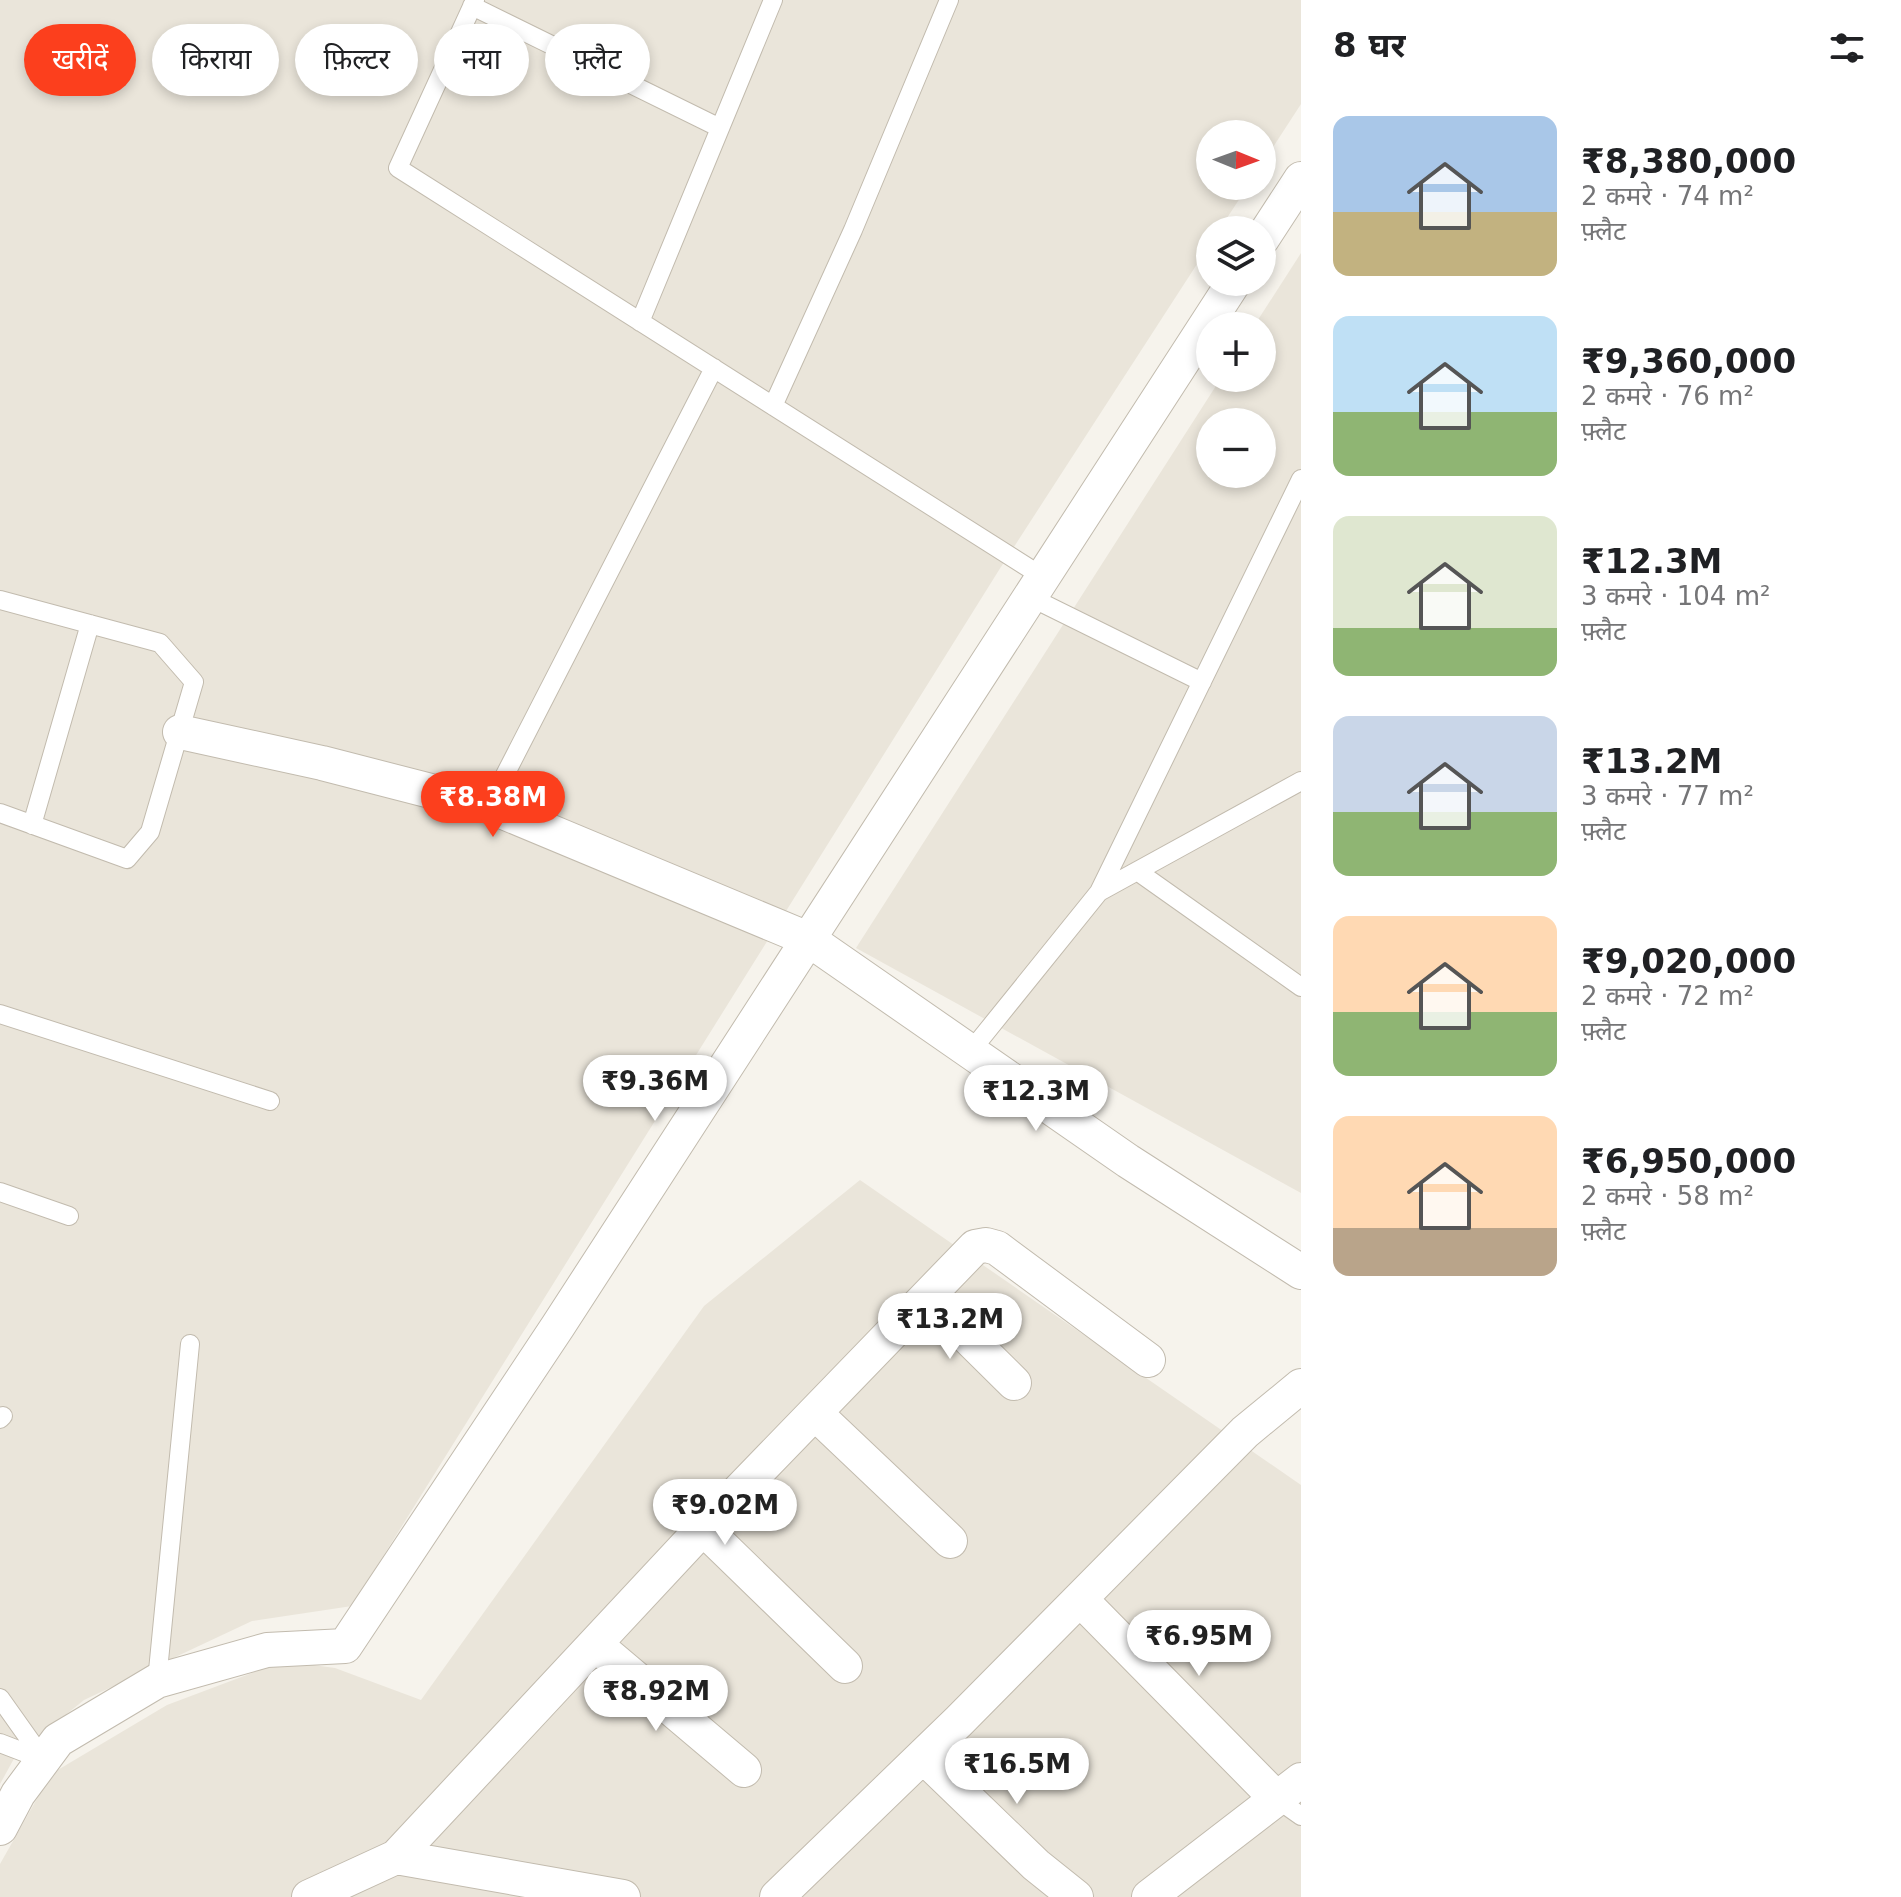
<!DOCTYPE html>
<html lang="hi">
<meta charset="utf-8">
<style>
:root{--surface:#fff;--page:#f6f6f6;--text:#202124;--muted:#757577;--accent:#fc3f1d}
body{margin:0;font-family:"DejaVu Sans","Noto Sans Devanagari",sans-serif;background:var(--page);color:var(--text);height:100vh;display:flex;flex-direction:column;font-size:30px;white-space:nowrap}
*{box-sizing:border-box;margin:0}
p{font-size:26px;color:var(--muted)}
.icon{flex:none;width:44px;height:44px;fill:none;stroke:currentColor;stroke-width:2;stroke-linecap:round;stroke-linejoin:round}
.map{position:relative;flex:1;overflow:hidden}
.panel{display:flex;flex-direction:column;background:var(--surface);width:600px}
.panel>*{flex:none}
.guide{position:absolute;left:24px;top:24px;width:760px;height:72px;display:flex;gap:16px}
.needle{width:52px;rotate:91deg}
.fabs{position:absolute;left:1196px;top:120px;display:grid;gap:16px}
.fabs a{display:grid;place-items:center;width:80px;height:80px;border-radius:50%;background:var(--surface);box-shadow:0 4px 12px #0003;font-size:40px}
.price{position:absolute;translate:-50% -68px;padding:0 18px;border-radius:28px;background:#fff;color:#222;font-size:26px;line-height:52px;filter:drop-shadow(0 2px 4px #0008)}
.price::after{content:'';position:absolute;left:50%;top:48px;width:24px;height:18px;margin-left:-12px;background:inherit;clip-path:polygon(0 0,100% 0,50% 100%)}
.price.on{background:var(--accent);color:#fff}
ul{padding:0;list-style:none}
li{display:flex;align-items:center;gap:24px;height:200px;padding:0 32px}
li span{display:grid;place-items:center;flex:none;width:224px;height:160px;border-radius:16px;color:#555}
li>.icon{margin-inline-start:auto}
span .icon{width:96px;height:96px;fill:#fffc;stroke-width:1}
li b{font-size:34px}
h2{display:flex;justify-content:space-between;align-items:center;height:96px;padding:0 32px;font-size:34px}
.pill{padding:0 28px;border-radius:36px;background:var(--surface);box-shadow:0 4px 12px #0003;font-size:28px;line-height:72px}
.pill.on{background:var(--accent);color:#fff}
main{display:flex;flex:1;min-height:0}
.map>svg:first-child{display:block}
</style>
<main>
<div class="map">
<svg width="1301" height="1897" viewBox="0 0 1301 1897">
<rect width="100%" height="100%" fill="#f6f3ec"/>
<path fill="#eae5da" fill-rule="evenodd" d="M0 0H1301V104L1262 164V134H1210V186H1248L1219 230H1210V244L999 570 352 1606 252 1621 84 1700 16 1755 0 1784Z
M1301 253V1193L856 948 1221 378H1262V326H1254ZM1210 422H1262V474H1210Z
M860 1180 1301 1485V1897H0V1864L51 1774 167 1705 284 1661 335 1668 421 1700 704 1306Z"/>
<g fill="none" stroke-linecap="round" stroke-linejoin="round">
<defs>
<path id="lane" d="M475 0 398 168 1043 577
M472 6 720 128
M640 322 773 0
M773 406 853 230 949 0
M1030 597 1202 682
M0 600 160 643 194 682 150 832 127 859 0 813
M489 806 714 368
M32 825 90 624
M1137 871 1301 987
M1099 892 1301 479
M0 1014 270 1101
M970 1052 1099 892 1301 781
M0 1192 69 1216
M0 1419 3 1416
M157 1681 190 1344
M0 1698 44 1760
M0 1743 44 1760
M1277 1799 1301 1816"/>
<path id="street" d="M1262 239 1301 179
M180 732 322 763 489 806 808 939 1128 1161 1301 1272
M927 1297 1014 1383
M816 1414 950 1541
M703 1528 845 1666
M1080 1599 1277 1799
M596 1645 744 1770
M923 1756 1036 1865 1076 1897
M0 1828 18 1794 58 1740 157 1681 267 1650 345 1646 558 1326 1234 282
M396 1857 623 1897
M309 1897 396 1857 703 1528 975 1247 986 1245 997 1248 1148 1360
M777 1897 959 1721 1245 1432 1301 1386
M1149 1897 1301 1780"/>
</defs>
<use href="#lane" stroke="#c2bbae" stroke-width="20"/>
<use href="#street" stroke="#c2bbae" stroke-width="36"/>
<use href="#lane" stroke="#fff" stroke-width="18"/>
<use href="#street" stroke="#fff" stroke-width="34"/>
</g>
</svg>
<div class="fabs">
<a><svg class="needle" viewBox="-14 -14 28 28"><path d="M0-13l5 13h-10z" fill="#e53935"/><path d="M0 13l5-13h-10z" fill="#757577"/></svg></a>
<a><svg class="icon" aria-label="layers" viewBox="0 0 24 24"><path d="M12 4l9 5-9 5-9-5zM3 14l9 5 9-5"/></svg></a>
<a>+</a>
<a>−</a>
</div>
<b class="price on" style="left:493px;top:839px">₹8.38M</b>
<b class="price" style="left:655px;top:1123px">₹9.36M</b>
<b class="price" style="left:1036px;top:1133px">₹12.3M</b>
<b class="price" style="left:950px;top:1361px">₹13.2M</b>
<b class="price" style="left:725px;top:1547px">₹9.02M</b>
<b class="price" style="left:1199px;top:1678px">₹6.95M</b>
<b class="price" style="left:656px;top:1733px">₹8.92M</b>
<b class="price" style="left:1017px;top:1806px">₹16.5M</b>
<div class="guide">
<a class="pill on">खरीदें</a>
<a class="pill">किराया</a>
<a class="pill">फ़िल्टर</a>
<a class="pill">नया</a>
<a class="pill">फ़्लैट</a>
</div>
</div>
<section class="panel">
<h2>8 घर<svg class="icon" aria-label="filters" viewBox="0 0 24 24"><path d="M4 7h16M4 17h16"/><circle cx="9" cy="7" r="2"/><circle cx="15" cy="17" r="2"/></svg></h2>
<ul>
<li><span style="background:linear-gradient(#a9c7e8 60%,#c2b280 0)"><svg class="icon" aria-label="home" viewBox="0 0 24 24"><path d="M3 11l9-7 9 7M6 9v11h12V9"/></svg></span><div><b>₹8,380,000</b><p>2 कमरे · 74 m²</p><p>फ़्लैट</p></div></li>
<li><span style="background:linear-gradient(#bfe0f5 60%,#8fb573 0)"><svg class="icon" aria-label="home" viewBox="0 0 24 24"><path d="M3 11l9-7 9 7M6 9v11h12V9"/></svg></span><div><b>₹9,360,000</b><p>2 कमरे · 76 m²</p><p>फ़्लैट</p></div></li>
<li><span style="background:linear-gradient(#dfe7d0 70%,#8fb573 0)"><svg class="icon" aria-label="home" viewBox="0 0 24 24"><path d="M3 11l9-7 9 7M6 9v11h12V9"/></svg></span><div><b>₹12.3M</b><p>3 कमरे · 104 m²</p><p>फ़्लैट</p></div></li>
<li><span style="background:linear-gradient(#c9d6e8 60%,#8fb573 0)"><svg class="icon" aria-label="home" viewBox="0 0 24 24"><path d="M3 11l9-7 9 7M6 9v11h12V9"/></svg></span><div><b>₹13.2M</b><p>3 कमरे · 77 m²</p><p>फ़्लैट</p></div></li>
<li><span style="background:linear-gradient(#ffd9b3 60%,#8fb573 0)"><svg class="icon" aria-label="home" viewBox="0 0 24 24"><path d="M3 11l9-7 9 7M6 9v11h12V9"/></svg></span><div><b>₹9,020,000</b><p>2 कमरे · 72 m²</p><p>फ़्लैट</p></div></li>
<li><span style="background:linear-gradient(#ffd9b3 70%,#b9a48a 0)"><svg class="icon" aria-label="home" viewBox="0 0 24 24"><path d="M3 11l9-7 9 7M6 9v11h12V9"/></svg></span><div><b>₹6,950,000</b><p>2 कमरे · 58 m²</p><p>फ़्लैट</p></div></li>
</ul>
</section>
</main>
